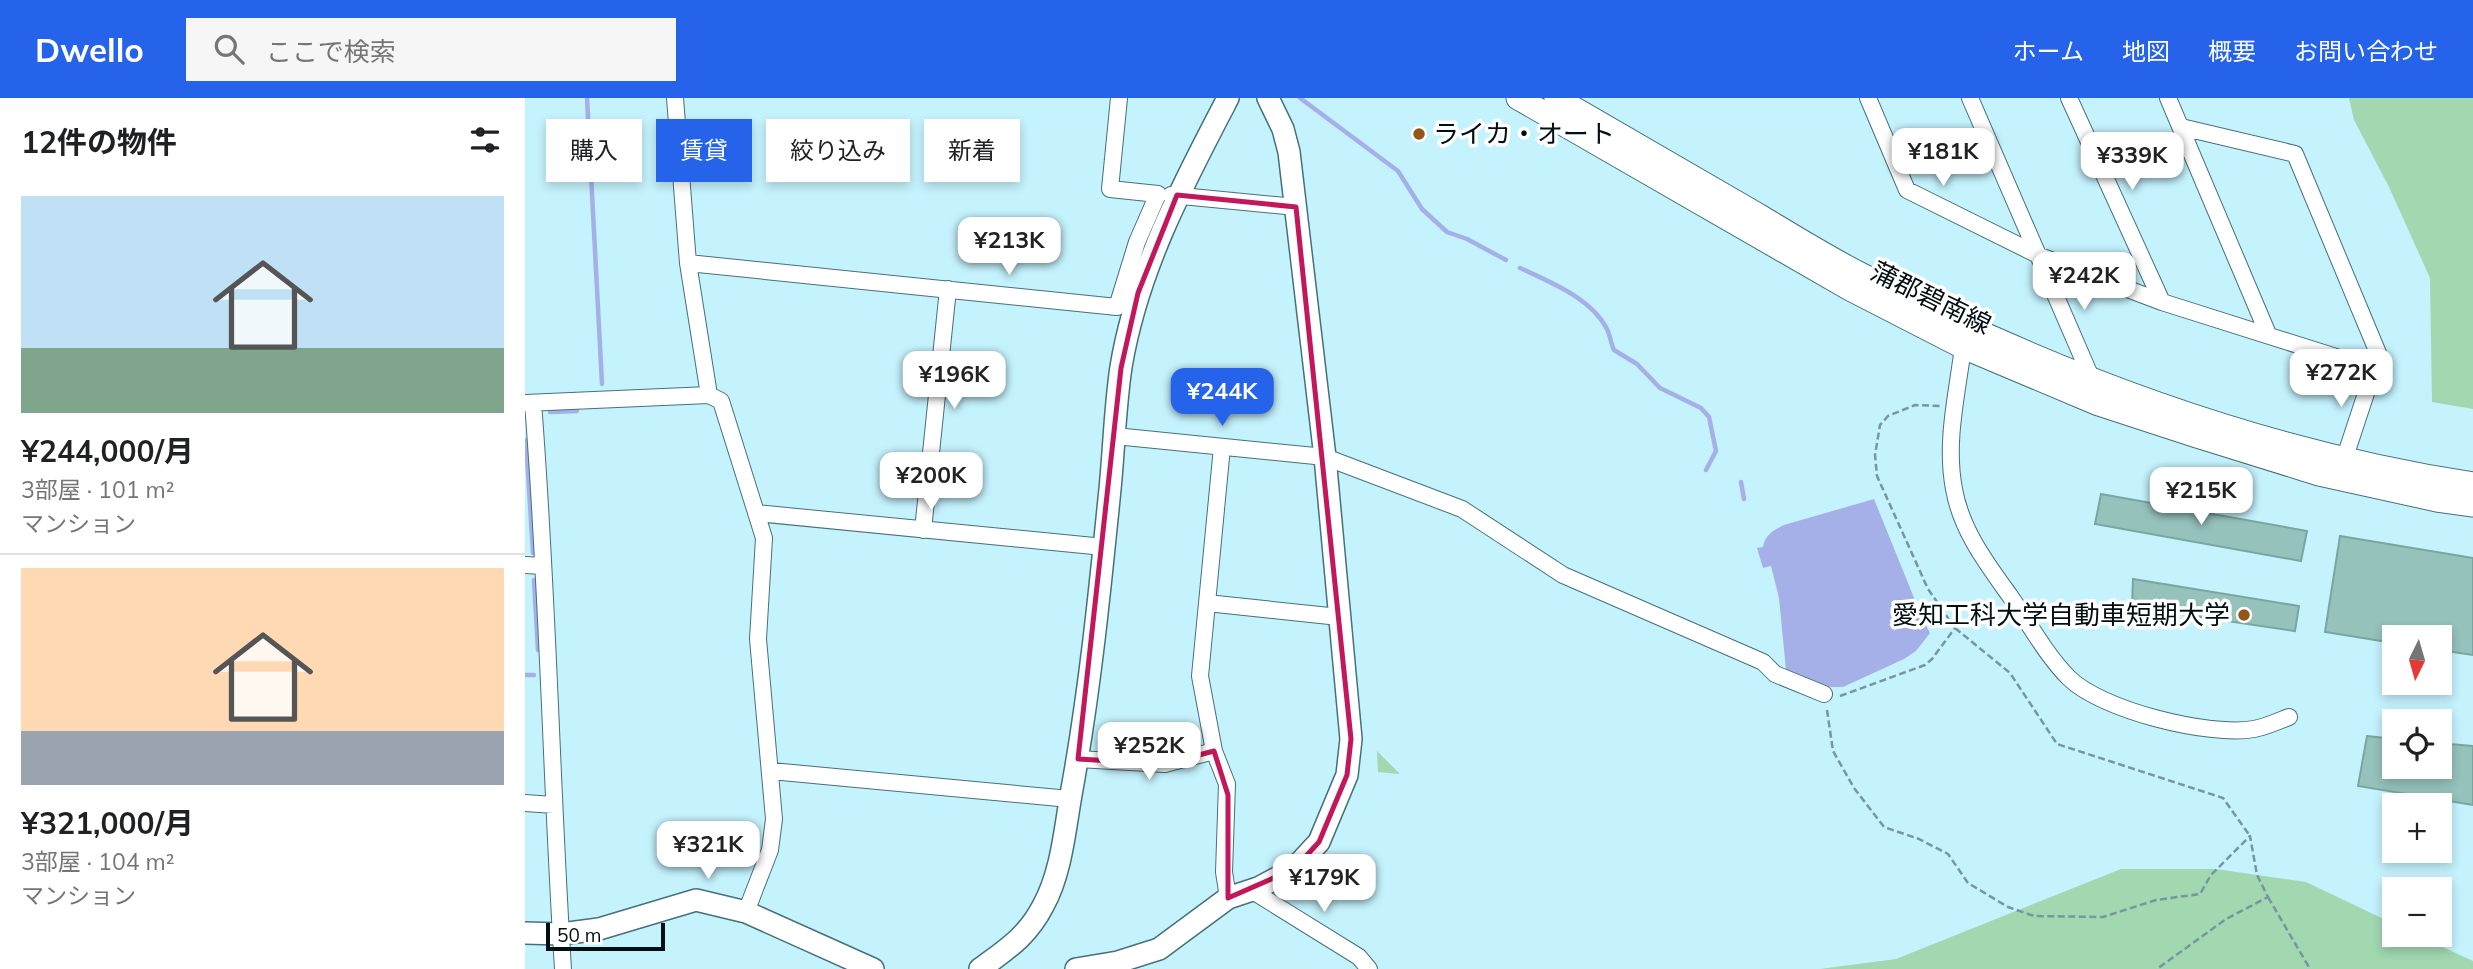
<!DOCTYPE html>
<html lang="ja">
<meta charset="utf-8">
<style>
:root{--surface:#fff;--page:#f6f6f6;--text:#202124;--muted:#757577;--line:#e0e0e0;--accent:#2563eb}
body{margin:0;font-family:Mulish,"Noto Sans JP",sans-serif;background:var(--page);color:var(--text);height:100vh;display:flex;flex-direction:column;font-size:26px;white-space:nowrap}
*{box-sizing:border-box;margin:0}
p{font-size:23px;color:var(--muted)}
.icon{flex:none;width:38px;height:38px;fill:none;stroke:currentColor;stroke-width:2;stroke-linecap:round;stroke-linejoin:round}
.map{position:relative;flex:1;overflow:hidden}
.details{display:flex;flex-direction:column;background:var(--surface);width:525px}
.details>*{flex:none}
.guide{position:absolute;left:21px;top:21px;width:665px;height:63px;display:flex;gap:14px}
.needle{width:46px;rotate:185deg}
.controls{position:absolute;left:1857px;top:527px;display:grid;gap:14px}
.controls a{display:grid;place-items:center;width:70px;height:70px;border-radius:0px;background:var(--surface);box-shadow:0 4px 10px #0003;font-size:35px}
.scale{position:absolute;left:21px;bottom:18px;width:119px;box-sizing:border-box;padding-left:7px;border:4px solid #010e12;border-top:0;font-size:19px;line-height:24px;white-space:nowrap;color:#010e12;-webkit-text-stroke:5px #fff;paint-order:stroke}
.price{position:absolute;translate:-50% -60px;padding:0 16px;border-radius:14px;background:#fff;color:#222;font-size:23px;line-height:46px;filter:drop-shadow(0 2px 4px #0008)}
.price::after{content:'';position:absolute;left:50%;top:42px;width:21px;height:16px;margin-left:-10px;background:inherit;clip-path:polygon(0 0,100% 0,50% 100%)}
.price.active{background:var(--accent);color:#fff}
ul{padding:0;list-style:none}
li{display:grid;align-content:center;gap:14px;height:371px;padding:0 21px}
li+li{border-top:2px solid var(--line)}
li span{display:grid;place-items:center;height:217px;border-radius:0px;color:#555}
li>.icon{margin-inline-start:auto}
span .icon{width:126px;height:126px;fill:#fffc;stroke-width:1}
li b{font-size:30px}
h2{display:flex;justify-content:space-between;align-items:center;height:84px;padding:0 21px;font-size:30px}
.tag{padding:0 24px;border-radius:0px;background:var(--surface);box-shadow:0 4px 10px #0003;font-size:24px;line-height:63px}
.tag.active{background:var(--accent);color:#fff}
header{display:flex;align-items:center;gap:42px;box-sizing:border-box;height:98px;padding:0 35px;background:var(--accent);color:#fff}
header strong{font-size:33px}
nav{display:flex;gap:38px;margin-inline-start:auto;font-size:24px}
.search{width:490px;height:63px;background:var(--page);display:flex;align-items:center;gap:18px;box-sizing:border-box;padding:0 24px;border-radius:0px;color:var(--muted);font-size:26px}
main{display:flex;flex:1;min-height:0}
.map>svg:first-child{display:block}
</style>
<header>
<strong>Dwello</strong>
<div class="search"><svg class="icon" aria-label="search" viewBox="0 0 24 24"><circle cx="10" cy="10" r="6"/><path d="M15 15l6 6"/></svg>ここで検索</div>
<nav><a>ホーム</a><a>地図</a><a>概要</a><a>お問い合わせ</a></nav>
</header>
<main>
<section class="details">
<h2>12件の物件<svg class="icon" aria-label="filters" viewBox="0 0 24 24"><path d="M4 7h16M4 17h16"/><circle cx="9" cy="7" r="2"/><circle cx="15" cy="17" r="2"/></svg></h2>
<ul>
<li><span style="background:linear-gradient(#bfe0f5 70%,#7fa58c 0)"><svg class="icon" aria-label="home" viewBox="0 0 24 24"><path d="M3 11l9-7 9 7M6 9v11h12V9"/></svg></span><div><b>¥244,000/月</b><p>3部屋 · 101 m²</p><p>マンション</p></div></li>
<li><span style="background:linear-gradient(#ffd9b3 75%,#9aa5b1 0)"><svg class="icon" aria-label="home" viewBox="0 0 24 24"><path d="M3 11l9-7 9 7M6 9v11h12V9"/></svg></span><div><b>¥321,000/月</b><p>3部屋 · 104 m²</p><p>マンション</p></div></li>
</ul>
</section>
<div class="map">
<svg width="1948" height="871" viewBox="0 0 1948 871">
<rect width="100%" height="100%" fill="#c4f2fd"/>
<path fill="#a1d8b0" d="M1824 0H1948V311L1907 304 1905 180 1864 89 1829 22Z
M852 653 875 676 853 674Z
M1596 771H1691L1781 784 1869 826V836L1891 837 1948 863V871H1295L1371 861Z"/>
<path fill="#a5b0e8" d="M1349 401 1398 522 1405 535 1391 553 1379 561 1318 589H1297L1261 572 1254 500 1246 468 1238 470 1232 450 1238 449C1240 437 1249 432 1259 427Z"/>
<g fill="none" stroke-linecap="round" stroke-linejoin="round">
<path stroke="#a5b0e8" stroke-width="4.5" d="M62 0 77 286
M775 0 873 73 897 111 922 134 942 141 981 162
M995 170C1025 184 1066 200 1082 231 1085 237 1086 246 1089 252L1112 266 1135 290 1176 310 1184 319 1191 353 1181 372
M25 314 52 313
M1 342 8 455
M1216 384 1219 401
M9 482 13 552
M0 577H9"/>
</g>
<path fill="#95c2bb" stroke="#79a69f" stroke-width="2" d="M1576 396 1782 433 1776 463 1570 426Z
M1815 438 1948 460V557L1914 552V539H1869V545L1800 534Z
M1608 481 1774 508 1770 533 1607 509Z
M1842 638 1869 641V668H1914V645L1948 648V707L1833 688Z"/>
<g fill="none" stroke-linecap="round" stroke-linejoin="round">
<defs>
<path id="minor" d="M150 0 163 165 184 297
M1343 0 1382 92 1515 158 1637 204 1849 271 1853 255 1770 56 1656 29
M1445 0 1568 284
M1544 0 1637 204
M1643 0 1743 236
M646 97 771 109
M163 165 592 209 612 144 633 96 585 91 594 0
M1438 249C1432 297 1420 344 1429 391 1436 432 1462 466 1485 498 1504 525 1521 557 1544 580 1576 612 1684 639 1729 631 1741 629 1753 623 1764 619
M0 305 184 297 196 303 239 440 233 541 249 721 245 752 221 814
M8 305C23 493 26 682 38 871
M590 338 800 359 937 411 1038 477 1238 564 1250 576 1299 596
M697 349 675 578 689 653 702 686 699 774 703 800
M1819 362 1849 271
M231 415 579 449
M398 432 423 191
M0 467 18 468
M682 505 814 519
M553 661 640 666 689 653
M246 673 545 701
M0 705 29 707
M726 792 834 859 844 871"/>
<path id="tertiary" d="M0 835 36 836 74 831 171 802 221 814 348 871
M455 871C482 851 502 839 518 808 537 774 540 729 547 691 565 592 575 491 585 391 589 351 590 309 596 269 612 172 658 86 703 0
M551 871 593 864 634 851 703 800 733 790 769 771 794 744 822 677 826 641 800 359 764 54 758 31 743 0"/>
<path id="secondary" d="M993 0 1325 191 1438 249 1571 305 1669 337 1794 376 1912 402 1948 407
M1031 0C1099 39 1166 78 1233 117 1268 138 1303 160 1339 178 1531 277 1733 353 1948 386"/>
</defs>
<use href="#minor" stroke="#46707a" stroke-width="18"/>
<use href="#tertiary" stroke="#46707a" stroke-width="24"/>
<use href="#secondary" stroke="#46707a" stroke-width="25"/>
<path stroke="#7697a0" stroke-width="2.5" stroke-dasharray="7 3.5" stroke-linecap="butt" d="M1430 530 1485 575 1532 646 1698 700 1725 738
M1315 598 1400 567 1407 561 1430 530 1403 491 1352 378 1350 357 1355 327 1363 318 1390 307 1415 308
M1302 612 1308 653 1329 690 1359 729 1394 741 1423 756 1443 785 1483 809 1509 818 1578 819 1631 802 1675 796 1686 777 1725 738 1732 777 1743 799 1701 821 1632 871
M1743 799 1785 871"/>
<use href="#minor" stroke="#fff" stroke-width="16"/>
<use href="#tertiary" stroke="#fff" stroke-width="21"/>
<use href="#secondary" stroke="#fff" stroke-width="23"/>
</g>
<path fill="none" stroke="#c2185b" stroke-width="5" stroke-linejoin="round" d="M652 97 771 109 826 641 822 677 794 744 769 771 703 800V697L689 653 640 666 553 661 596 270 613 195Z"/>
<g fill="#935618" stroke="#fff" stroke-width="2.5">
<circle cx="894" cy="36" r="7"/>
<circle cx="1719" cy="517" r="7"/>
</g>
<g text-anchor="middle" stroke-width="7" stroke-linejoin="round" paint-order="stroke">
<g font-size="26" fill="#010e12" stroke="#fff" text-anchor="start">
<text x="908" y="45">ライカ・オート</text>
<text x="1705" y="526" text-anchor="end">愛知工科大学自動車短期大学</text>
</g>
<g font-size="26" fill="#010e12" stroke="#fff">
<text transform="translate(1406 200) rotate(26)" y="9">蒲郡碧南線</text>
</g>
</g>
</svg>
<div class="controls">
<a><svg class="needle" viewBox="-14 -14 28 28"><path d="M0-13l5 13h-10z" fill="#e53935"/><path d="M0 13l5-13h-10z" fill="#757577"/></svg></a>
<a><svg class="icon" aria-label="locate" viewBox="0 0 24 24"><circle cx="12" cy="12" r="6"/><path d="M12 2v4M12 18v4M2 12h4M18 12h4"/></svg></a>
<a>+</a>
<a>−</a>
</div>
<div class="scale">50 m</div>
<b class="price" style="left:1418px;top:90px">¥181K</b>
<b class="price" style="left:1607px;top:94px">¥339K</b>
<b class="price" style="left:484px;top:179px">¥213K</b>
<b class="price" style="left:1559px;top:214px">¥242K</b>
<b class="price" style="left:1816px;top:311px">¥272K</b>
<b class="price" style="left:429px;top:313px">¥196K</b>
<b class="price active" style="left:697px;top:330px">¥244K</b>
<b class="price" style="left:406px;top:414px">¥200K</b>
<b class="price" style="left:1676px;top:429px">¥215K</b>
<b class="price" style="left:624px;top:684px">¥252K</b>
<b class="price" style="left:183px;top:783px">¥321K</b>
<b class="price" style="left:799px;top:816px">¥179K</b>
<div class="guide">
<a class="tag">購入</a>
<a class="tag active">賃貸</a>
<a class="tag">絞り込み</a>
<a class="tag">新着</a>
</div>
</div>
</main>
